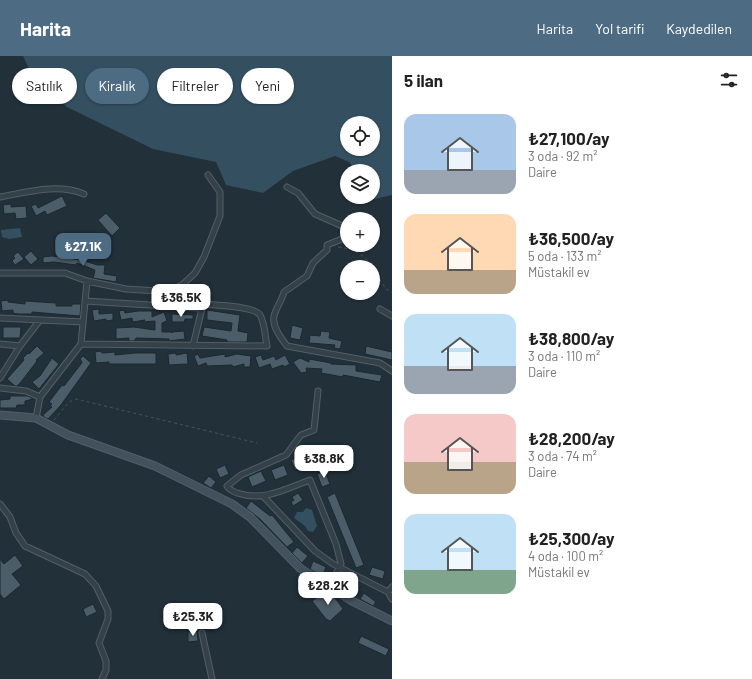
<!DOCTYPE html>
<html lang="tr">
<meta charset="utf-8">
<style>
:root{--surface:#fff;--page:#f2f2f2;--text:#222;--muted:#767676;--accent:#4d6c83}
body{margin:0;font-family:Barlow,sans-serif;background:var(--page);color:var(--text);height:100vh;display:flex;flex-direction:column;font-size:15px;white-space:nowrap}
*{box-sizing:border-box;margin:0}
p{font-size:13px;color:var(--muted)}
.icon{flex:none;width:22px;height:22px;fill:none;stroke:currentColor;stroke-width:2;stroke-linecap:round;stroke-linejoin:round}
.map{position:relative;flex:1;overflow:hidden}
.sheet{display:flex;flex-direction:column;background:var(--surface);width:360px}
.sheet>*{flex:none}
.guide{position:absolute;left:12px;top:12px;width:320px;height:36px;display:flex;gap:8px}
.tools{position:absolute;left:340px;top:60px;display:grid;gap:8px}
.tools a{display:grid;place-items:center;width:40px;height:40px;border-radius:50%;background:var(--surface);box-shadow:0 1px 3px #0004;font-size:20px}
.price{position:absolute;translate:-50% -34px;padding:0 9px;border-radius:8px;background:#fff;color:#222;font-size:13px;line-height:26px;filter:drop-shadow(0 1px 2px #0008)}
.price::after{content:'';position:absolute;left:50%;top:24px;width:12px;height:9px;margin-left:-6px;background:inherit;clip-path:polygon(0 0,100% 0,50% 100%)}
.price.active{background:var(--accent);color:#fff}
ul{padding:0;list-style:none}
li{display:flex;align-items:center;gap:12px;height:100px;padding:0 12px}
li span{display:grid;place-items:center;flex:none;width:112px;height:80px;border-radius:12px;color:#555}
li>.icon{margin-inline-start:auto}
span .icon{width:48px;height:48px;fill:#fffc;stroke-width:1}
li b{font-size:17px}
h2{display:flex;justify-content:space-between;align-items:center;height:48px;padding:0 12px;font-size:17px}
.chip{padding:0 14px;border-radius:18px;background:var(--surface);box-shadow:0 1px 3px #0004;font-size:14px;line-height:36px}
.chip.active{background:var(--accent);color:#fff}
header{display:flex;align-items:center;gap:24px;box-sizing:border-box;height:56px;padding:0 20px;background:var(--accent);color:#fff}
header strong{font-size:19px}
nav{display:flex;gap:22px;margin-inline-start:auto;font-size:14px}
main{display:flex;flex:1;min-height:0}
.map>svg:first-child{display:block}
</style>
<header>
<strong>Harita</strong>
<nav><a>Harita</a><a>Yol tarifi</a><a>Kaydedilen</a></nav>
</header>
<main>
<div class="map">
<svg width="392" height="623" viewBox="0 0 392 623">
<rect width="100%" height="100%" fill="#213039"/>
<path fill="#344f60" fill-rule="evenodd" d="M23 0H392V139L375 143 373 140V115H356L349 106 335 100 293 115 263 137 226 129 216 106 153 93 67 51 31 17ZM347 67H373V93H347Z
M20 172 22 181 9 183 2 181 1 174Z
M306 452 312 454 317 470 313 476 308 475 305 470 294 462 297 456H303Z"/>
<path fill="#4b5d68" stroke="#1c2830" d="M62 140 67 150 47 159 45 155 36 160 31 150 36 148 38 152Z
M11 148V151L26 150 27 162 16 163 15 157 4 158 3 149Z
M106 157 120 172 112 180 98 164Z
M31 195 38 203 31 209 24 201Z
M18 196 24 203 15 209 12 205 15 202 13 200Z
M52 200 82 204 97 209H105L104 218 117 220 116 226 93 222 95 214 77 207 76 209 54 206 43 207V201Z
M8 244V246L25 248V245L56 247V250H72V248H81L80 260 32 256V258H18L13 257V254L2 255 1 245Z
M99 253V258L113 257V264L106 265V263L94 265 92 254Z
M124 254 125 257 138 255H152V261L164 256 167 265 162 267V276H172V277V276L184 275 185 283 169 285V283L136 282 134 285H129V282L116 283V272L134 271 155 274V265L142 266 145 264 133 266 132 262 121 264 119 255Z
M207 254 240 259 238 275 248 277 247 286H227V284L202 280 204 271 231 275 232 267 207 264Z
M172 258 193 259V263H185L184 266H172Z
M292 269 303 272 300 284 290 282Z
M3 271H21L20 282H3Z
M321 275 330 276 329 282 342 285 340 293 334 292 335 289 309 287 310 279 320 280Z
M37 290 44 297 36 304 37 305 21 326 17 330H15L7 323 24 304 23 302 28 297 29 298Z
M366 290 392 296V304L365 298Z
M101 295 102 297 115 296V299L135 297H156V308H109V306L96 307 95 296Z
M176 297V299L187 297 188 308 169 309 168 298Z
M198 298 200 302 225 298V301L237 298 251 300 250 311H244V308L233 311 232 309 207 310 206 307 198 310 194 300Z
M261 299 263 304 274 300 276 304 285 299 290 308 284 311 283 309 272 313 270 308 259 312 255 301Z
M83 300 91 307 61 349 48 363 44 361 43 359 52 351 50 350 52 348 49 346 62 329 64 330 81 308 82 306 80 303Z
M52 302 59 308 39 333 32 326 40 320Z
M300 302 309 306V303L331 307V308L356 309V315L382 319 380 326 343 319V321L321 317 322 313 306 312 307 316 301 317 293 306Z
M10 340H28L33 343 25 345V349H17L16 352H0V344L10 343Z
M304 398 308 409 295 414 291 404Z
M225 409 229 418 220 422 216 413Z
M284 409 288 419 275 424 271 414Z
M261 415 266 425 252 431 248 421Z
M325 415 330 428 322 431 317 418Z
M209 420 216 426 211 432 203 427Z
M298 437 303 444 293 450 291 446 294 444 292 441Z
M335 437 364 509 356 512 327 441Z
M251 445 270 460 272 459 294 486 287 491 260 463 246 452Z
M297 491 308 500 302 507 292 497Z
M15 499 23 510 12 518 21 529 4 543 0 538V503L4 508Z
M313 505 326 511 322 521 310 513Z
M372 511 385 515 383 523 369 519Z
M344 524 357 531 352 539 340 531Z
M326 535 333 539 343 553 330 565 326 563 312 545Z
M364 537 376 546 373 550 360 543Z
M93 548 97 556 86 561 83 553Z
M197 575 198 585 188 586V576Z
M361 580 389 593 386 600 358 587Z"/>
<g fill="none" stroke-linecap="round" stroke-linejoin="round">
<defs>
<path id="minor" d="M287 131 298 137 315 158 347 172
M0 141C28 136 57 127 84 138
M347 181 327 189V194L313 207 307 220 284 236C282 244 276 252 274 260 272 271 281 282 287 290L380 307 392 315
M0 217H65L87 225 126 233 157 235 173 233 182 229 195 217 204 201 220 160V136L208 119
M380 253 392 260
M0 262 83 266
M0 288 20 290
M81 288 267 290C265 281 265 267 260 259 254 250 215 249 203 248L198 252 85 245
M193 290 203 248
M0 322 20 290 40 264
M0 332 26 335 40 341
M318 335 314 374 301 379 286 399 241 419 227 430C229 434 233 435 237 437 264 446 285 433 310 424L336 488 341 508 329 532
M36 362 40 341 81 288 87 225
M264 441 315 495 333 508 388 536 392 543
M0 448 10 461 16 477 25 490 85 518 96 530 108 555V563L99 587 106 605V614L102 623
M388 536 392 531
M202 577 212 623"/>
<path id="secondary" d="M0 359 36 362 68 379 155 410 232 448 250 461 301 513 352 545 392 565"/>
</defs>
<use href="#minor" stroke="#525f67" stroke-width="7"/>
<use href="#secondary" stroke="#525f67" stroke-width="9"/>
<path stroke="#425856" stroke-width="1" stroke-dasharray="3 3" stroke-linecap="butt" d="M338 191C354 193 363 197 372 211
M373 213 386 233 392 236
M54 364 69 346 76 343 257 387"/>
<use href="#minor" stroke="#344149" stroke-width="5"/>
<use href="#secondary" stroke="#42515c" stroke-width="7"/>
</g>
</svg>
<div class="tools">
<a><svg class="icon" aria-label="locate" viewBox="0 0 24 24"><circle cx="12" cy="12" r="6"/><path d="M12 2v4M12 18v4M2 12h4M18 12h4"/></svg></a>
<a><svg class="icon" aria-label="layers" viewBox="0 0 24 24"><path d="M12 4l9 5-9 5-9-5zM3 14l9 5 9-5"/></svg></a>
<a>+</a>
<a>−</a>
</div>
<b class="price active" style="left:83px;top:211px">₺27.1K</b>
<b class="price" style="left:181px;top:262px">₺36.5K</b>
<b class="price" style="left:324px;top:423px">₺38.8K</b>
<b class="price" style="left:328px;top:550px">₺28.2K</b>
<b class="price" style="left:193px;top:581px">₺25.3K</b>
<div class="guide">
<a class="chip">Satılık</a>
<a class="chip active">Kiralık</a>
<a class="chip">Filtreler</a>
<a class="chip">Yeni</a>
</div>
</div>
<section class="sheet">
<h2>5 ilan<svg class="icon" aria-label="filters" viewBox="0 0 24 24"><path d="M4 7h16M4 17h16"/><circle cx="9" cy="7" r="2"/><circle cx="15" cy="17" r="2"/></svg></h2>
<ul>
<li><span style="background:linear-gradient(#a9c7e8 70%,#9aa5b1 0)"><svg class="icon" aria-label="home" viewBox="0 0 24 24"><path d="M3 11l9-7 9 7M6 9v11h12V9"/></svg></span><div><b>₺27,100/ay</b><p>3 oda · 92 m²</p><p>Daire</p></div></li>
<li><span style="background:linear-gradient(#ffd9b3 70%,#b9a48a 0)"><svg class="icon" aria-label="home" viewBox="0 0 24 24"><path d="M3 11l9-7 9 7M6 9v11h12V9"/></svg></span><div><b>₺36,500/ay</b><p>5 oda · 133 m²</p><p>Müstakil ev</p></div></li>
<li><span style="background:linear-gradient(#bfe0f5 65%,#9aa5b1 0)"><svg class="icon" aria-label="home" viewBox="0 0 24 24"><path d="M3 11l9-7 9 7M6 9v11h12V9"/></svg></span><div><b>₺38,800/ay</b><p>3 oda · 110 m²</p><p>Daire</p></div></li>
<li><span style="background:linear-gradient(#f6c9c9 60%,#b9a48a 0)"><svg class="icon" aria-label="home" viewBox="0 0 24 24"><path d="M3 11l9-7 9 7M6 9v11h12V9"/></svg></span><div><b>₺28,200/ay</b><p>3 oda · 74 m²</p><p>Daire</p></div></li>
<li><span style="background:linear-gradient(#bfe0f5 70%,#7fa58c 0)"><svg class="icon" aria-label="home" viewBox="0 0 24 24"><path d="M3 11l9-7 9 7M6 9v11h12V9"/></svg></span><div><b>₺25,300/ay</b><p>4 oda · 100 m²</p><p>Müstakil ev</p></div></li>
</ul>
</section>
</main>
